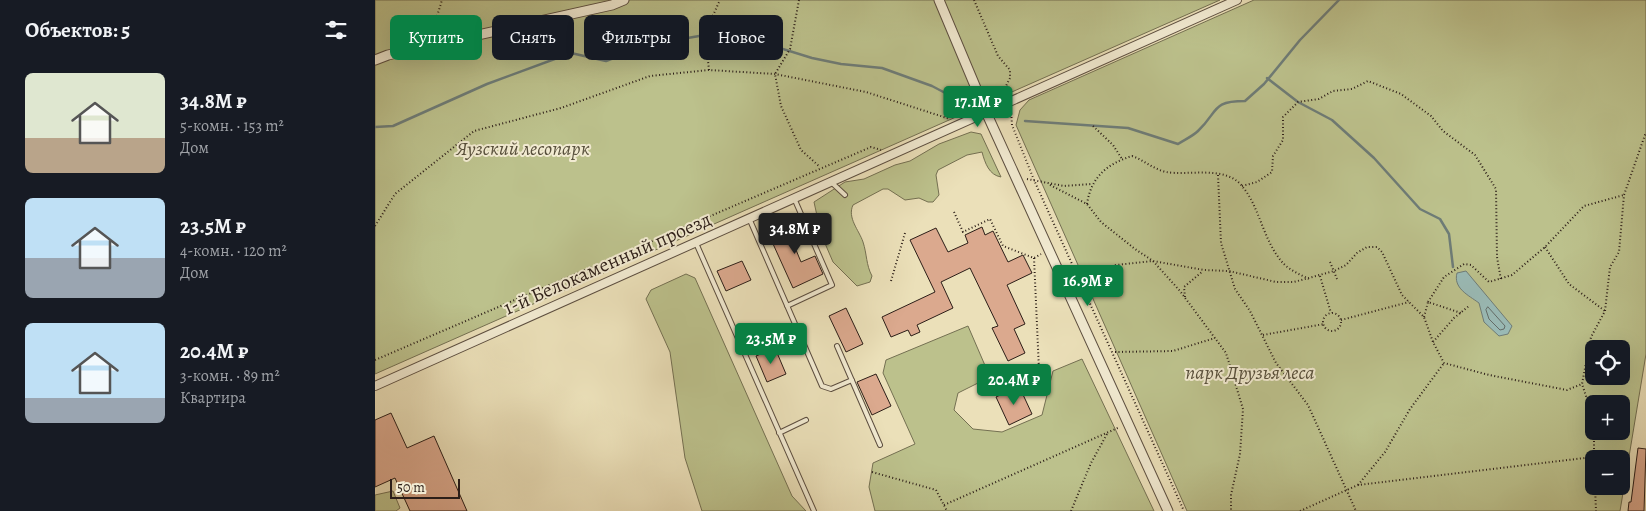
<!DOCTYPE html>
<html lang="ru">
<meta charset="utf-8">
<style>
:root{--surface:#171b24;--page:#242831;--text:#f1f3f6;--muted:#9ea1a6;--accent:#0b8043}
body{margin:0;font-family:Alegreya,serif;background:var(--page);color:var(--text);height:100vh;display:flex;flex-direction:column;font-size:19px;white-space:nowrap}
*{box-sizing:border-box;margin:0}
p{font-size:16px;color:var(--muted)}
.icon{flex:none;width:28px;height:28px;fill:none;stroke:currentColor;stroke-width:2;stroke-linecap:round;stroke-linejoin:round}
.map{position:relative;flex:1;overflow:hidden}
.drawer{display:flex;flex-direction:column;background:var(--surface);width:375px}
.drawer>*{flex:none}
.top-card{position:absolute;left:15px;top:15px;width:475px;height:45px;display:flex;gap:10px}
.fabs{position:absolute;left:1210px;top:340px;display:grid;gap:10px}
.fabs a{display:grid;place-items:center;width:45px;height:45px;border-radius:8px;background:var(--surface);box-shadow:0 5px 20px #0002;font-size:25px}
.scale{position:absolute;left:15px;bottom:12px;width:70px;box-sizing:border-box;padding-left:5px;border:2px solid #2c1e18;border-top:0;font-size:14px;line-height:18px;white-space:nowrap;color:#2c1e18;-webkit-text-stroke:4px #f2ebd2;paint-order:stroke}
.price{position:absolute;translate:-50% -42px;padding:0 11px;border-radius:5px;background:var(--accent);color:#fff;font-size:16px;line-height:32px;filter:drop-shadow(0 1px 2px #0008)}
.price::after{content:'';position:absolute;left:50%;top:30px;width:15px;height:11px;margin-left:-8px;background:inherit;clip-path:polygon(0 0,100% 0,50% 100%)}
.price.active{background:#222;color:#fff}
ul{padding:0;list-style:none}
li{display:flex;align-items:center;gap:15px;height:125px;padding:0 25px}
li span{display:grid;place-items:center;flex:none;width:140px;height:100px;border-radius:8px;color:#555}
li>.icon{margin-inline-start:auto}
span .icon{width:60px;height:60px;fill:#fffc;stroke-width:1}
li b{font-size:21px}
h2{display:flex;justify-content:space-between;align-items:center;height:60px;padding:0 25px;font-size:21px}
.pill{padding:0 18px;border-radius:8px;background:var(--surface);box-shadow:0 5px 20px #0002;font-size:18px;line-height:45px}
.pill.active{background:var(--accent);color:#fff}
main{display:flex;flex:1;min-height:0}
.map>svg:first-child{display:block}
</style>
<main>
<section class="drawer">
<h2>Объектов: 5<svg class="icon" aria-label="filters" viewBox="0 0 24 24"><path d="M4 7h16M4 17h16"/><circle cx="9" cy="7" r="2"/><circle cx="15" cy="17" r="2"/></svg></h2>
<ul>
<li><span style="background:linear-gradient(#dfe7d0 65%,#b9a48a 0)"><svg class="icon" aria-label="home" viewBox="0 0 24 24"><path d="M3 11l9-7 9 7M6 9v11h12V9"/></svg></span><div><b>34.8M ₽</b><p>5-комн. · 153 m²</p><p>Дом</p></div></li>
<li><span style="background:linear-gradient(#bfe0f5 60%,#9aa5b1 0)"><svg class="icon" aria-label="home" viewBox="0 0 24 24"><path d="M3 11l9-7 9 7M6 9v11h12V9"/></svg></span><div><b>23.5M ₽</b><p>4-комн. · 120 m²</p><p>Дом</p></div></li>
<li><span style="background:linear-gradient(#bfe0f5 75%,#9aa5b1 0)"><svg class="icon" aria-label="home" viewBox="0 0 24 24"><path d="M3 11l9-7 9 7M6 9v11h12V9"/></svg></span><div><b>20.4M ₽</b><p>3-комн. · 89 m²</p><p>Квартира</p></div></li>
</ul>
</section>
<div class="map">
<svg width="1271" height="511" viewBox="0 0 1271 511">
<rect width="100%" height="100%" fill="#ebe0b9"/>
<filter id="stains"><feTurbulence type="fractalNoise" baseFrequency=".004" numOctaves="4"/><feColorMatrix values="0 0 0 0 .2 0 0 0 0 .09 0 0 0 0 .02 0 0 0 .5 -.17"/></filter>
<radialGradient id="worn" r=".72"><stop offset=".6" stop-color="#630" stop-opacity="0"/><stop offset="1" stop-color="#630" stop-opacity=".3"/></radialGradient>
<path fill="#bcc18c" stroke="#747052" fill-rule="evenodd" d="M0 0H845L630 95 611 88 595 94 590 113 0 374Z
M879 0H1271V354L1245 511H812L641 125 645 110 654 100ZM1219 349H1246V376H1219ZM1219 404H1246V431H1219ZM1219 459H1246V486H1219Z
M596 132 606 134 626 177C614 175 610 163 607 152L592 155 563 170 561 175 564 195 558 202H553L544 198 530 200 513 189H508L478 205C472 218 484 230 488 242 492 254 491 265 497 276L495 282 482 286 458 262 446 234 439 202 470 182 489 179 520 165 535 161 564 144Z
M311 274 320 278 417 496 431 511H327L310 458 295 352 271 299 276 290Z
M593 326 615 377 583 393 579 410 598 429 627 432 667 415 678 371 707 359 779 511H500L494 487 498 463 540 444 508 373 511 360Z
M18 491 25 508 21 511H0V495Z"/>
<path fill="#9abbb7" stroke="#6e7c77" d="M1091 271 1137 326 1133 334 1124 336 1109 322 1104 303C1093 295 1078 288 1082 273Z"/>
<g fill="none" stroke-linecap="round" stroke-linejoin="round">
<path stroke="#636c68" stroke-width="1" d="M1113 307 1130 326 1129 329 1125 330 1114 319 1111 310Z"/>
<path stroke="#6e7c77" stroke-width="2.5" d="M892 78 923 102 957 120 999 158 1045 209 1065 219 1074 234 1078 267
M650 121 753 128 803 144C809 140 818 136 823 131 844 111 836 101 870 101L889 84 925 40 964 0
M0 127 18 126 112 84 196 53 231 61 272 45 330 35 369 37 437 58 466 64 507 68 557 86 593 105"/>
</g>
<path fill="#dba98e" stroke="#2c1e18" d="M425 221 433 239 419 245 426 262 440 256 448 274 418 288 394 235Z
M607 227 610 235 618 231 633 262 648 255 657 273 632 285 650 324 639 329 650 353 633 361 617 328 623 326 595 268 566 282 578 308 542 325 545 332 536 336 533 330 516 337 507 317 560 292 535 240 561 228 573 252 593 243 590 235Z
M367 261 376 280 351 291 342 271Z
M471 308 488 344 471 352 454 316Z
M400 348 411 374 392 382 381 356Z
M501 374 516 406 497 415 482 382Z
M644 386 657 414 634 425 621 397Z
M16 413 32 448 59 436 92 511H35L20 478 0 487V420Z
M1263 448 1271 449 1269 511H1253L1254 502H1256Z"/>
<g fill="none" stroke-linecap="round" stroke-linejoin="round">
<defs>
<path id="service" d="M455 181 470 195
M374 218 447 386 456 389 477 380
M321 243 439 511
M412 306 457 285 419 198
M462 346 505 445
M404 433 431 420"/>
<path id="minor" d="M0 386 862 0"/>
<path id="tertiary" d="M564 0 611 112 793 511
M0 60 13 55 237 5 249 0"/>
</defs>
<use href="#service" stroke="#5c4e40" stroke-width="6"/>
<use href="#minor" stroke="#5c4e40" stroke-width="10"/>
<use href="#tertiary" stroke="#5c4e40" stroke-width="11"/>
<path stroke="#2c1e18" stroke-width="2" stroke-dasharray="1 2.5" stroke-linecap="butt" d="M424 0 415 49 400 74 406 106 426 150 445 167
M599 0 623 56 635 70V78L630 88V95
M56 36 67 0
M334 70 330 33 345 0
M636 110 637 125 659 180 809 511
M718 126 738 145 747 159
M843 175 846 243 860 289 875 311 901 363 933 405 981 511
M652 179 689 186 716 184
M675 185 712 204 726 222 760 249 778 261 805 291 851 353 868 409 865 454 856 495V511
M867 186 882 182 897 172 898 156 908 140V117L923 102 944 99 958 91 977 89 993 81 1026 94 1056 116 1068 131 1100 155 1121 189 1122 257 1126 280
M712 204C716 177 732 164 757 156 769 160 778 169 791 172 813 176 850 165 867 186 885 207 888 241 908 263 914 270 926 275 934 279
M579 212 588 232 615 219 628 246 659 258 666 254
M0 226 20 194 99 131 186 108 275 76 334 70 400 74 491 92 575 119
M1170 247 1194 284 1230 311
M659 258 664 370
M955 262 962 279
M945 276 956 313
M696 277 741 265 778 261 829 270 854 271 901 282H919L959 271 971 265 982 253 992 247H1002L1007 252 1027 295 1049 317 1058 342 1069 363 1114 375 1192 390 1207 384
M516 281 530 233
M810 297 809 287 828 271
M1053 302 1069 277 1089 264 1096 265 1114 282 1137 275 1170 247 1209 206 1249 195
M948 322a9 9 0 1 1 18 0a9 9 0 1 1-18 0Z
M1049 317 1053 302 1086 313
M966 320 1034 302
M888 335 949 324
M1058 342 1079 318 1094 306
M740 352 798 351 840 338
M0 360 496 147 506 150
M1219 420 1207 384 1216 337 1230 311 1235 267 1244 252 1249 195 1271 132
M1219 427V474
M497 472 561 490 572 511
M983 485 1010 452 1035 409 1069 363
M1220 486 1221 511
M569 505 745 427
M696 511 716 463 732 434
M925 511 983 485 1218 457"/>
<use href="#service" stroke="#f2ebd2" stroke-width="4"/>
<use href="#minor" stroke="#f2ebd2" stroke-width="8"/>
<use href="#tertiary" stroke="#f2ebd2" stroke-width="9"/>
</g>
<g text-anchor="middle" stroke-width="4" stroke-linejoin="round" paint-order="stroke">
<g font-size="20" font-style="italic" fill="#574f3b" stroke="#f2ebd2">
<text x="148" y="155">Яузский лесопарк</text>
<text x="875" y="379">парк Друзья леса</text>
</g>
<g font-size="20" fill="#2c1e18" stroke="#f2ebd2">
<text transform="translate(232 263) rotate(-24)" y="7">1-й Белокаменный проезд</text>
</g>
</g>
<rect width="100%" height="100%" filter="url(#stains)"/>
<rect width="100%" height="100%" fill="url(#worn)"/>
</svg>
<div class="fabs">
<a><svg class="icon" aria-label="locate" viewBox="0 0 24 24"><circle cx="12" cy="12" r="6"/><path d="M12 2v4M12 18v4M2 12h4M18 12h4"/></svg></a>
<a>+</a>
<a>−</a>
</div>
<div class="scale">50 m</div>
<b class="price" style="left:603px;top:128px">17.1M ₽</b>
<b class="price active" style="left:420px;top:255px">34.8M ₽</b>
<b class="price" style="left:713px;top:307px">16.9M ₽</b>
<b class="price" style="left:396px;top:365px">23.5M ₽</b>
<b class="price" style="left:639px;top:406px">20.4M ₽</b>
<div class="top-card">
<a class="pill active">Купить</a>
<a class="pill">Снять</a>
<a class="pill">Фильтры</a>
<a class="pill">Новое</a>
</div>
</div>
</main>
